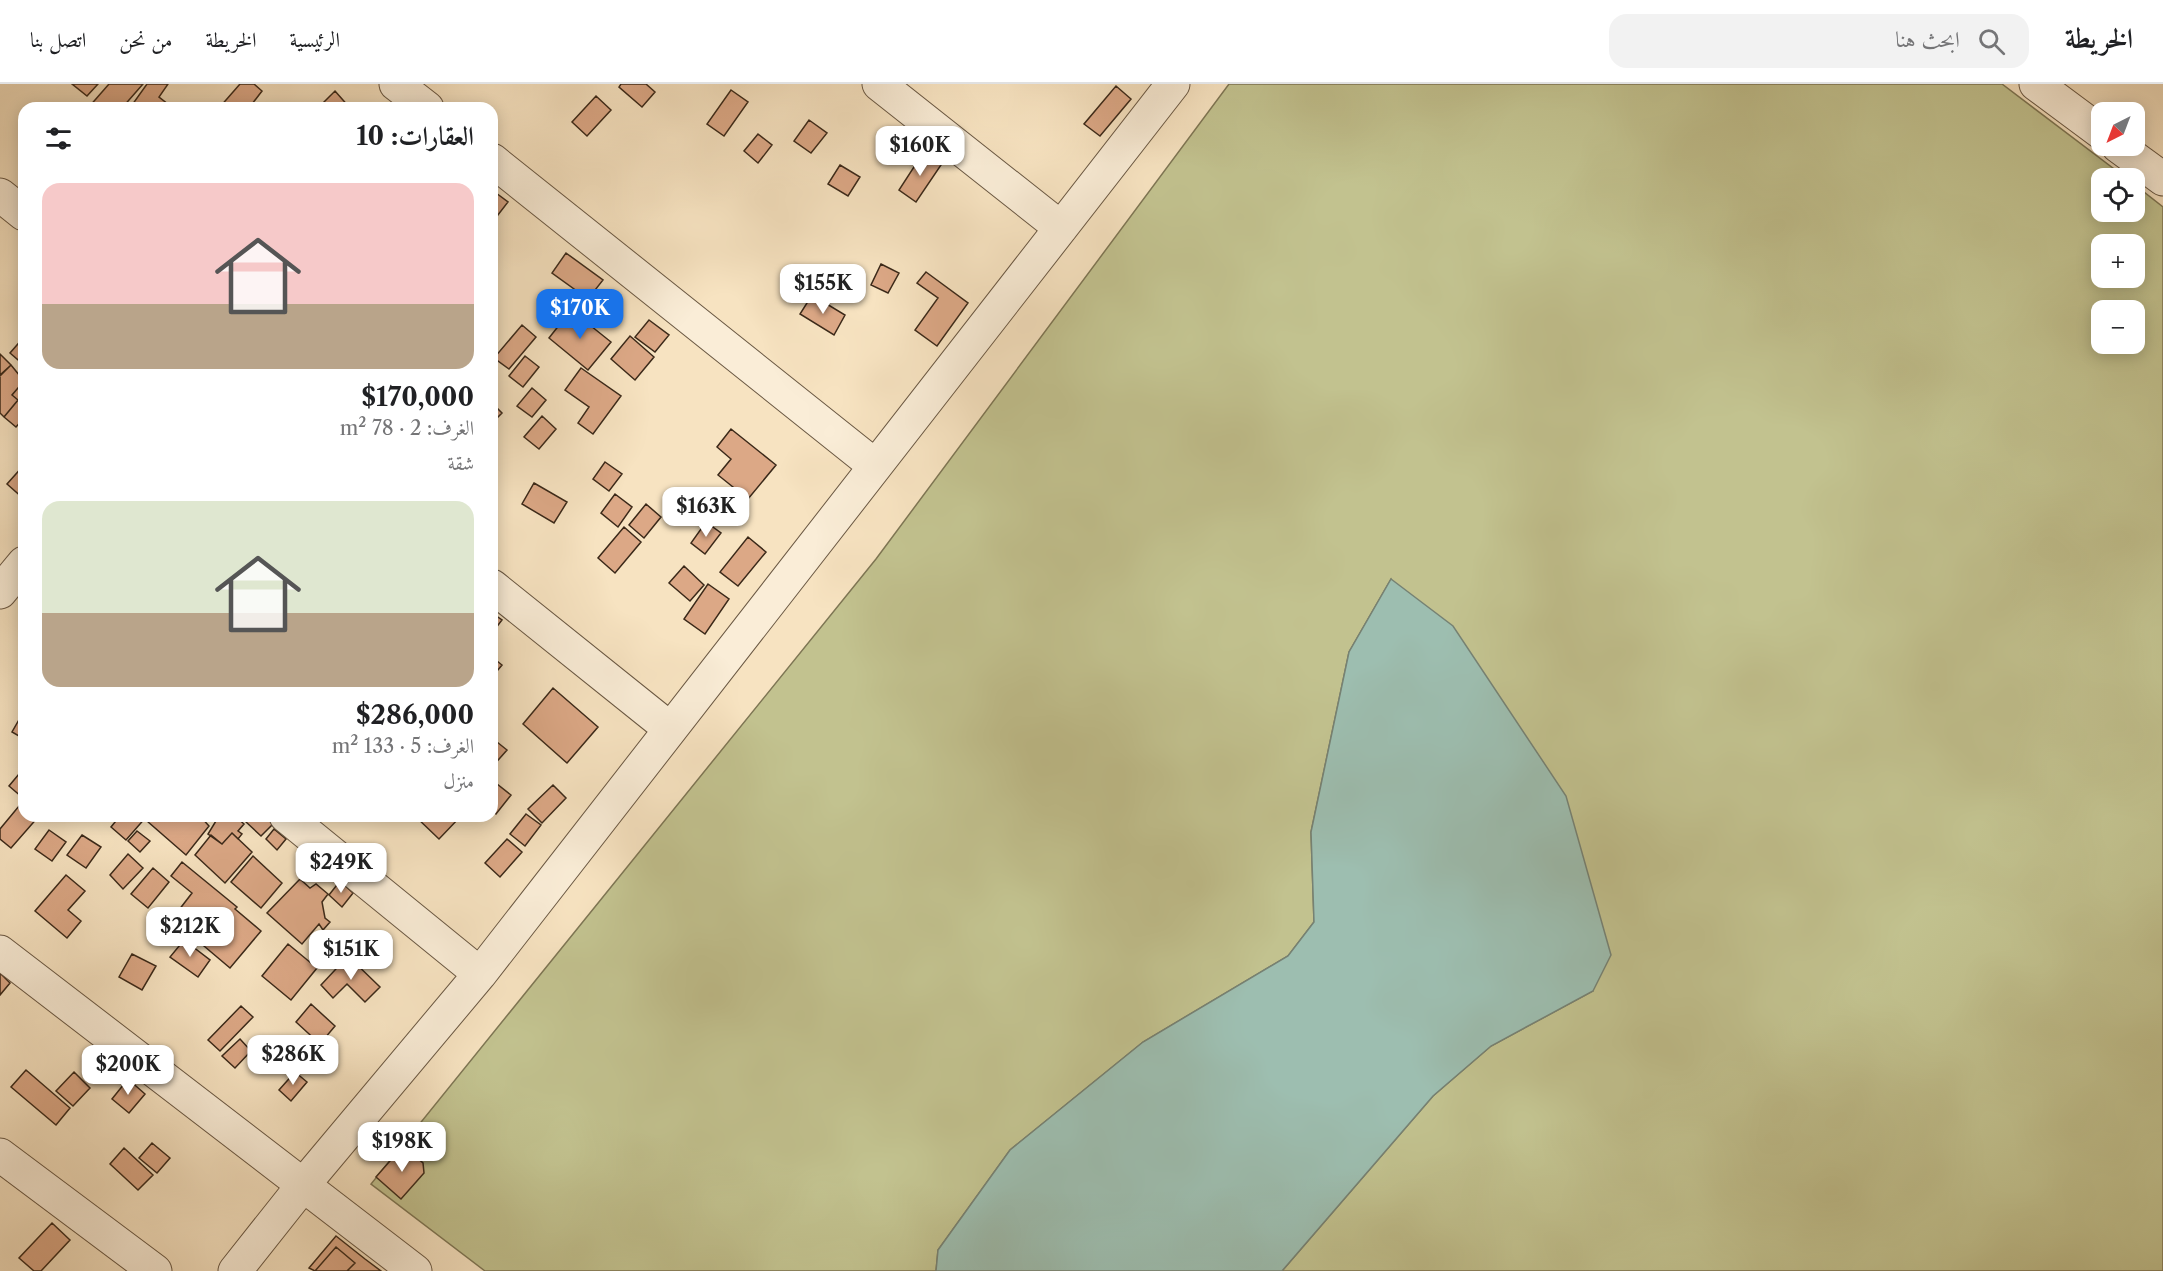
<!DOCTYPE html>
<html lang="ar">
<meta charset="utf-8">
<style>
:root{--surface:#fff;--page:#f2f2f2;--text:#202124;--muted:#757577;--line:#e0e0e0;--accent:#1a73e8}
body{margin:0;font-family:"Libre Caslon Text",Amiri,serif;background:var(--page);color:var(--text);direction:rtl;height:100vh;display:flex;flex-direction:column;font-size:22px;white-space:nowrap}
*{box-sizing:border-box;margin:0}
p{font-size:20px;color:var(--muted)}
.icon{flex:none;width:33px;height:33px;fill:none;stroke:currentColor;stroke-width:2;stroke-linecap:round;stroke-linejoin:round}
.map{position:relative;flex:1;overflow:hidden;direction:ltr}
.panel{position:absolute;left:18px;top:18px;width:480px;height:720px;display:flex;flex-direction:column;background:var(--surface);border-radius:18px;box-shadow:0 3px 15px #0003;direction:rtl}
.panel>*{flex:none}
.needle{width:39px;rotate:222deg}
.tools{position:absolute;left:2091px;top:18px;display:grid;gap:12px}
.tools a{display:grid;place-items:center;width:54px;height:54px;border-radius:12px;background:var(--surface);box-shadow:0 3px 15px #0003;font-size:30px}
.price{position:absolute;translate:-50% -51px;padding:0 14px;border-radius:12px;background:#fff;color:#222;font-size:20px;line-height:39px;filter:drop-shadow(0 2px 3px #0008)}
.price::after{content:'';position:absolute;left:50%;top:36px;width:18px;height:14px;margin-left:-9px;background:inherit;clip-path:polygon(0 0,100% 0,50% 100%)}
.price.active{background:var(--accent);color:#fff}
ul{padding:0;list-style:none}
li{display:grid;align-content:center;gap:12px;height:318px;padding:0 24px}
li span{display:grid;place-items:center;height:186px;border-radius:18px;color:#555}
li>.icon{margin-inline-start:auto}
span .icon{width:108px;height:108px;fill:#fffc;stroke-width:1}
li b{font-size:26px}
h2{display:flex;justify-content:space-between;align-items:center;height:72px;padding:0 24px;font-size:26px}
header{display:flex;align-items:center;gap:36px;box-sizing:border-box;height:84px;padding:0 30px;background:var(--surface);border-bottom:2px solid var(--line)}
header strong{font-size:28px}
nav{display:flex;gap:33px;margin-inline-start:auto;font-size:21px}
.search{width:420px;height:54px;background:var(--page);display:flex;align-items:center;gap:15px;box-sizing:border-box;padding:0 21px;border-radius:18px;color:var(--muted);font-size:22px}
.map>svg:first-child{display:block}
</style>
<header>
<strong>الخريطة</strong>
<div class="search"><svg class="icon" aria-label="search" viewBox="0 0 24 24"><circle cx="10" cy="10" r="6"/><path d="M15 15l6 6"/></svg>ابحث هنا</div>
<nav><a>الرئيسية</a><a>الخريطة</a><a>من نحن</a><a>اتصل بنا</a></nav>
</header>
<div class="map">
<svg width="2163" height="1187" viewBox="0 0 2163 1187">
<rect width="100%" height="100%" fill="#f7e3c1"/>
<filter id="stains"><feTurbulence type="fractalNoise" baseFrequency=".00333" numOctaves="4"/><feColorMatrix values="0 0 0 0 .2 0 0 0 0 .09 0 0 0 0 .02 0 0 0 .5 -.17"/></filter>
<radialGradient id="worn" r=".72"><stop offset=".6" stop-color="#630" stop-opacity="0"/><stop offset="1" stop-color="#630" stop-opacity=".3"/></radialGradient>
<path fill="#c2c28f" stroke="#7e7654" stroke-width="1.5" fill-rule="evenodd" d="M1229 0H2002L2126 94H2102V128H2134L2135 101 2163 123V1187H1282L1433 1012 1491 962 1593 907 1391 495 1349 568 1311 748 1314 838 1288 872 1143 958 1010 1066 938 1166 936 1187H485L371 1100 876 475ZM2102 160H2134V194H2102ZM2102 226H2134V260H2102Z"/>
<path fill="#9dbeb0" stroke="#768274" stroke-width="1.5" d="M1391 495 1453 542 1566 712 1611 871 1593 907 1491 962 1433 1012 1282 1187H936L938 1166 1010 1066 1143 958 1288 872 1314 838 1311 748 1349 568Z"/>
<path fill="#dca886" stroke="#3b2919" stroke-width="1.5" d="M72 0H98L87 12Z
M109 0H143L122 24H88Z
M147 0H168L159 13 173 24H136L132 21Z
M240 0H254L262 7 249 24H219Z
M621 0H646L655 8 642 23 619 3Z
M1116 2 1131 15 1100 52 1084 40Z
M731 6 748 18 724 52 707 40Z
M335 7 350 24H324L321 21Z
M596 12 611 26 587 52 572 38Z
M809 36 827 49 811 69 794 57Z
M758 50 772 61 758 79 744 67Z
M923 69 941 81 916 118 899 106Z
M840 81 860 93 848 112 828 100Z
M492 106 508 118 494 136 492 134Z
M566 169 603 196 588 215 552 189Z
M881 180 899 189 888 209 871 201Z
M926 188 968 219 937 262 915 246 938 214 917 199Z
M812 211 845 231 834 251 800 230Z
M571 226 611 258 588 286 549 254Z
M649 236 669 251 655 268 635 253Z
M522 241 536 253 509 285 494 274Z
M630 252 654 273 635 296 611 275Z
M24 253V281L10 269Z
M0 270 11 281 0 292Z
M525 272 539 283 523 303 509 292Z
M11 281 24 297 12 311 18 316 4 333 0 329V291Z
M581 284 621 312 593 350 578 339 589 323 565 306Z
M24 297V334L16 343 4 333 18 316 12 311Z
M532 304 546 316 532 333 517 322Z
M492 319 502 329 492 339Z
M542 332 556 345 539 365 524 353Z
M731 345 776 381 748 415 718 391 731 375 717 363Z
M605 378 622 390 609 407 593 395Z
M24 381V415L7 400Z
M534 399 567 418 554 439 522 420Z
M615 410 632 423 618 443 601 429Z
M646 420 661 433 644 454 629 441Z
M706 438 721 449 705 470 691 459Z
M624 443 641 458 615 489 598 474Z
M748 453 766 468 738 502 720 488Z
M684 482 704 501 690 517 669 499Z
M708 500 729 515 705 550 684 535Z
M492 529 502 536 492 549Z
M492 573 502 581 492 593Z
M553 604 598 643 567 679 523 640Z
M24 627V655L12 648Z
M492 654 507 666 492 683Z
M24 684V713L23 714 9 702Z
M492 696 511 711 496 730 492 727Z
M553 701 566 714 542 739 528 725Z
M24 716V732H39L11 764 0 755V745Z
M526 730 541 741 525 762 510 750Z
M120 732H147L126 756 111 743Z
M152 732H200L209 742 186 771 147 737Z
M219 732 225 737 229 732H235L244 740 238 747 242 750 238 755 232 749 222 760 208 750Z
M250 732H264L273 740 261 752 246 738Z
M415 732H459L460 733 439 755Z
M274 745 286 755 277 766 266 755Z
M49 746 66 758 52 777 35 765Z
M137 747 150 757 140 768 128 757Z
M232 749 252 768 225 799 195 771 211 751 222 760Z
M82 751 101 763 86 784 67 771Z
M507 755 522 768 500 793 485 779Z
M128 770 143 784 123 805 110 791Z
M253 772 282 799 261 824 231 798Z
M182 778 237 823 235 825 261 847 230 884 172 835 192 809 171 792Z
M153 784 169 798 148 824 131 810Z
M66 791 85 807 68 826 81 837 67 854 35 827Z
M300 795 310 804 316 800 328 810 322 818 325 834 330 838 323 846 319 840 302 860 267 829Z
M340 797 353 809 342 823 329 811Z
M184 856 210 876 198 893 170 873Z
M288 860 317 884 291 916 262 892Z
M132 870 156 882 142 906 119 893Z
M348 872 380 903 365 918 347 900 333 914 321 901Z
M0 889 10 899 0 911Z
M311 920 335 942 320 960 296 938Z
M241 922 253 933 220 967 208 956Z
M240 955 251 967 235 984 222 972Z
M26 986 70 1024 56 1041 11 1003Z
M74 988 90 1004 73 1022 56 1007Z
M295 988 307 998 291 1017 279 1006Z
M128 995 145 1010 129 1029 112 1015Z
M152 1059 170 1074 157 1089 139 1074Z
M403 1062 423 1079 424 1089 401 1115 376 1093Z
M124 1064 153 1091 138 1106 110 1080Z
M52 1139 70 1156 41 1187H34L19 1174Z
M336 1152 365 1175 381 1187H347L355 1179 336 1163 315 1187 309 1184Z
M336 1163 355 1179 347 1187H315Z"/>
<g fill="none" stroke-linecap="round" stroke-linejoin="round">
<defs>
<path id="street" d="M396 0 427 24
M879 0 1061 144
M2036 0 2102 49
M2118 62 2163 95
M492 76 874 381
M0 111 24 130
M492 502 669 644
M0 508 24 479
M286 732 480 890
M0 868 415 1187
M0 1071 155 1187
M235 1187 304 1100 480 890 1173 0"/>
</defs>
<use href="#street" stroke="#6a5843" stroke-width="35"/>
<use href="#street" stroke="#faedd7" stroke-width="33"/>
</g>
<rect width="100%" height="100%" filter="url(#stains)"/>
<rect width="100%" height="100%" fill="url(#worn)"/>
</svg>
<div class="tools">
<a><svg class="needle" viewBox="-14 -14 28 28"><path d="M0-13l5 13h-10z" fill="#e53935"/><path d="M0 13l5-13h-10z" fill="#757577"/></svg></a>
<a><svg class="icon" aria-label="locate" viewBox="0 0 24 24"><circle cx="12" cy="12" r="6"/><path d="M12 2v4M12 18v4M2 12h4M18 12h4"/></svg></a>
<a>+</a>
<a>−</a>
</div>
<b class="price" style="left:920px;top:93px">$160K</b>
<b class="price" style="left:823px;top:231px">$155K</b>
<b class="price active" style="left:580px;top:256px">$170K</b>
<b class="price" style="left:706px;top:454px">$163K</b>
<b class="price" style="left:341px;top:810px">$249K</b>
<b class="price" style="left:190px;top:874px">$212K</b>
<b class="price" style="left:351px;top:897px">$151K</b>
<b class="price" style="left:293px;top:1002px">$286K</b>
<b class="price" style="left:128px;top:1012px">$200K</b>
<b class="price" style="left:402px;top:1089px">$198K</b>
<section class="panel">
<h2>العقارات: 10<svg class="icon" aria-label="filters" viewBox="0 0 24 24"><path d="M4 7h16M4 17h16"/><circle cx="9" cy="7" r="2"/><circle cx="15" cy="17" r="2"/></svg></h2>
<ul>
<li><span style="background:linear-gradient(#f6c9c9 65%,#b9a48a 0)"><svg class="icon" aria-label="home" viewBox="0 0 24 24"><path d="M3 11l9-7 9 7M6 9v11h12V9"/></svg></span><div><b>$170,000</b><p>الغرف: 2 · 78 m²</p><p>شقة</p></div></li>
<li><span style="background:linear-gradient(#dfe7d0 60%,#b9a48a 0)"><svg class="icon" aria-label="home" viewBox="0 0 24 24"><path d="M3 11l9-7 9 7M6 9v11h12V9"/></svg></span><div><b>$286,000</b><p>الغرف: 5 · 133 m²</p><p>منزل</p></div></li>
</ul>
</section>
</div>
